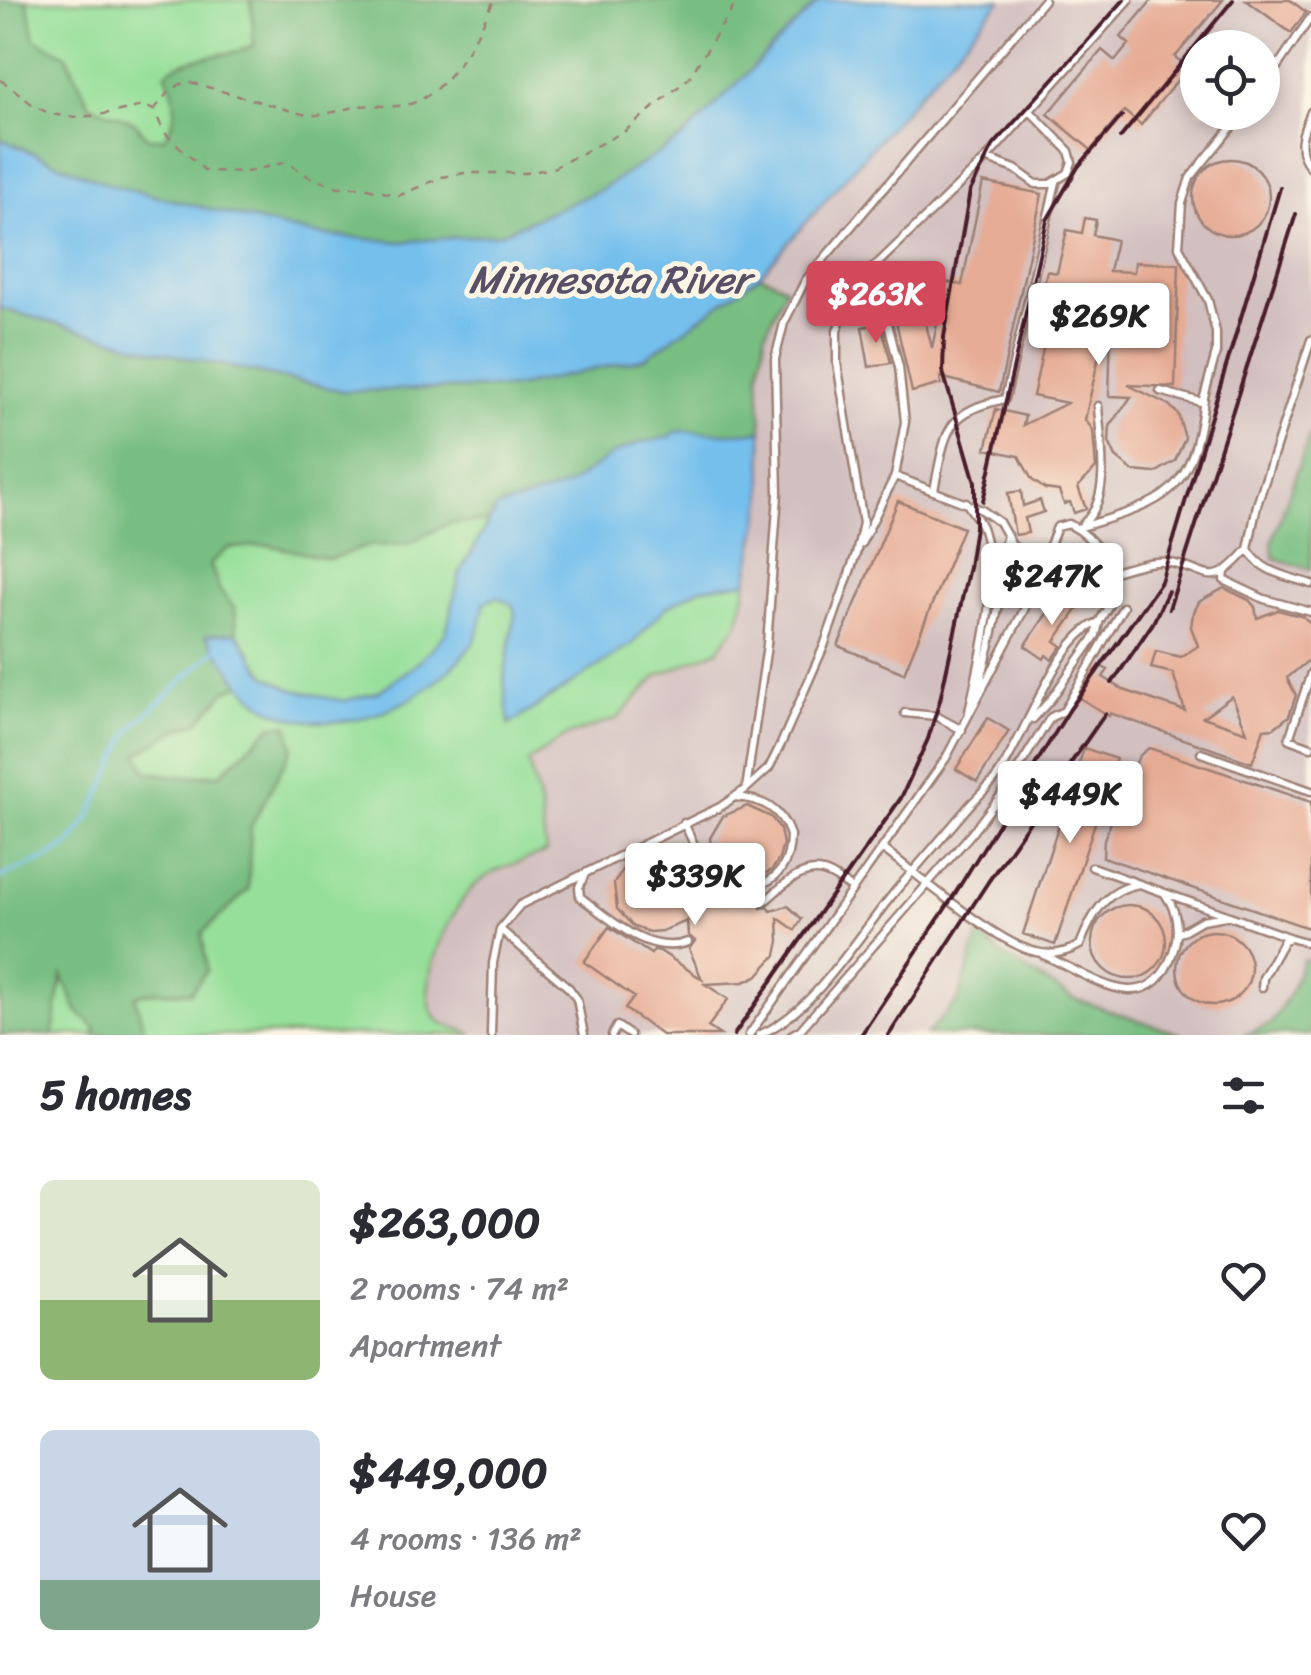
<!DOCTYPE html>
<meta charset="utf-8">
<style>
:root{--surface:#fff;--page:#f7f7f7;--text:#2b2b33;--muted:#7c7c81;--accent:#d1495b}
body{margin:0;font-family:Sriracha,sans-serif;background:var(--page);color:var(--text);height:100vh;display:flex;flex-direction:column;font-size:38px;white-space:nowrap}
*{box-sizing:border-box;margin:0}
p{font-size:32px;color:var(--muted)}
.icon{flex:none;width:55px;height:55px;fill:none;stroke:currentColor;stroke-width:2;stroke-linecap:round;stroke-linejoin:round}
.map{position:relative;height:1035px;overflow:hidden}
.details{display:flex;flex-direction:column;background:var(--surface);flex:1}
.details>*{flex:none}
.buttons{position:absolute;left:1180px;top:30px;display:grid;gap:20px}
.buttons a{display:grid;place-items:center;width:100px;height:100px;border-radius:50%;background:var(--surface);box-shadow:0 5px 15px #0003;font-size:50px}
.price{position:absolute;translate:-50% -85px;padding:0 22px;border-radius:10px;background:#fff;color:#222;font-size:32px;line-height:65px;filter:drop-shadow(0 2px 5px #0008)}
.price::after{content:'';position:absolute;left:50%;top:60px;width:30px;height:22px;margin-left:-15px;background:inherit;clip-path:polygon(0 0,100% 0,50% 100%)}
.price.active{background:var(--accent);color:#fff}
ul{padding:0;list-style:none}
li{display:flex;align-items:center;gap:30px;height:250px;padding:0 40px}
li span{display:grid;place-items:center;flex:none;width:280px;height:200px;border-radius:15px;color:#555}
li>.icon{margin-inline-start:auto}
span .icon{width:120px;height:120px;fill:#fffc;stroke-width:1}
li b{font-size:42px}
h2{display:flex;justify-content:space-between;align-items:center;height:120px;padding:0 40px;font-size:42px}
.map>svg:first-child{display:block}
</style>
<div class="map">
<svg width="1311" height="1035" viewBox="0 0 1311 1035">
<rect width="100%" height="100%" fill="#fcf5e5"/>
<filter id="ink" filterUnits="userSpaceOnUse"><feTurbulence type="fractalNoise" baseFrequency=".01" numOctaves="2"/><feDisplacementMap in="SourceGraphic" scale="20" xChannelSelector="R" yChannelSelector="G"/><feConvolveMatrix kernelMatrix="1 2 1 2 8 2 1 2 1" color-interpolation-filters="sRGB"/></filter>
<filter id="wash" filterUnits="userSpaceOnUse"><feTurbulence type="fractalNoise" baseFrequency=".0048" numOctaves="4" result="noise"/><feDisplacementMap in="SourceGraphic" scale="40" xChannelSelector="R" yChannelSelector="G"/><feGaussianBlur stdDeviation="2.25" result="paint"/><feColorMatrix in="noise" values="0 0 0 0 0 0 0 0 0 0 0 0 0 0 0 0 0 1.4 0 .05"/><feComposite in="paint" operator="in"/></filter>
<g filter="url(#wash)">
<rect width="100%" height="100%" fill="#f0e1c1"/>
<path fill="#d2bfc0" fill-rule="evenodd" d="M1001 0H1311V431L1272 542 1275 558 1311 570V962L1303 960 1291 993 1271 1024 1244 1035H1183L1074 999 999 953 979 935 958 1001 926 1035H473L440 1022 431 1008 430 981 435 952 456 909 477 882 499 871 540 805 528 762 566 736 617 719 657 676 688 664 763 499 759 377 765 334 786 288 760 275ZM1198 48H1262V112H1198Z"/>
<path fill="#96df9a" stroke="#707f62" stroke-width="2.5" d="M0 0H251L254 45 236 54H221L219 236 0 165Z
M488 522 460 573 446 633 418 663 393 683 379 692 344 701 294 690 265 675 237 633 235 609 219 589 210 564 228 548 269 545 329 559 368 546 408 544 449 523Z
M747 582 739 621 718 650 657 676 617 719 566 736 528 762 540 805 546 852C524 861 492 869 475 885 451 908 410 991 438 1020 446 1028 464 1028 473 1035H145L135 996 152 992H190L202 933 248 890 251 826 293 747 273 725 220 774 183 777 147 772 137 753 174 731 198 722 226 691 242 684 270 709 342 722 387 711 451 667 482 614 485 602 497 597 513 605 515 613 504 680 510 724 633 643 665 608 701 588Z
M62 973 77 1011 96 1029 95 1035H53Z"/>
<path fill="#78be82" stroke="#616e56" stroke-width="2.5" d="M0 0H27L35 39 66 55 90 105 134 122 148 138H164C179 117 178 96 165 73 193 52 224 59 254 46L251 0H820L684 137 599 191 499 234 401 242 310 234 107 184 0 139Z
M760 275 786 287 765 334 759 377 762 431 721 436 710 432 639 443 613 454 568 486 497 508 488 522 449 523 408 544 368 546 329 559 269 545 228 548 210 564 219 589 235 609 237 633 206 636 242 684 226 691 198 722 174 731 138 754 147 772 184 777 220 774 273 725H288L293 747 251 826 248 890 202 933 207 970 191 992H152L135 996 145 1035H95L96 1029 77 1011 62 975 53 1035H0V308L156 351 344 391 515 387 645 358Z
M1311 431V570L1274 558 1272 542Z
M979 934 999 953 1074 999 1183 1035H926L958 1001Z
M1303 959 1311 962V1035H1244L1271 1024 1290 993Z"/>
<path fill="#74bfed" stroke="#5f6f8c" stroke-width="2.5" d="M820 0H1001L760 275 645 358 515 387 344 391 156 351 0 308V139L107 184 310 234 401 242 499 234 599 191 684 137Z
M682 431C712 432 730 435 762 431L763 499 747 582 701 588 665 608 633 643 509 725 504 680 515 613 513 605 497 597 485 602C481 616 481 633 471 646 428 704 341 743 272 710 244 696 224 660 206 635L237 633 265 675 294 690 344 701 378 692 418 663 446 633 460 573 497 508 567 486 613 454 639 443 671 437 673 433Z"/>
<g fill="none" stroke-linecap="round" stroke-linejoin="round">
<path stroke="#74bfed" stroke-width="4" d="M0 877 45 859 69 845 90 816 131 729 216 649"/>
</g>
<g id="blocks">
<path fill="#e6ab94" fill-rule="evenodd" d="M1152 0H1223L1175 57 1188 67 1141 125 1124 111 1091 150 1048 114 1102 50 1115 61 1129 44 1121 37Z
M1246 0H1290L1306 12 1291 33Z
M1193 197a38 38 0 1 1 76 0a38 38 0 1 1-76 0Z
M983 182 1042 194 999 392 940 377 941 384 912 392 893 308 920 300 932 348 946 282 962 285Z
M1085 218 1096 220 1093 235 1116 240 1109 271 1134 272 1135 262 1179 264 1175 387 1128 385 1169 405 1178 414 1185 438 1175 461 1155 473 1133 471 1116 457 1109 442 1110 426 1131 397 1109 396 1111 329 1105 328 1085 420 1093 430 1096 468 1078 487 1086 509 1074 513 1070 502 1064 504 1059 491 1045 489 1032 480 1019 456 986 449 996 409 1025 416 1023 425 1067 403 1033 396 1050 317 1038 314 1047 271 1057 273 1067 230 1082 233Z
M881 324 891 363 869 367 862 327Z
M1021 491 1023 506 1040 500 1044 512 1025 518 1028 533 1015 535 1008 493Z
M898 501 963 528 904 673 838 646Z
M1224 588 1249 600 1255 607 1257 618 1278 610 1304 617 1311 625 1310 659 1287 678 1296 695 1289 716 1274 728 1264 729 1252 763 1110 713 1109 716 1080 698 1100 666 1108 670 1103 677 1124 690 1185 711 1173 673 1151 668 1156 651 1181 657 1198 646 1191 627 1193 614 1199 602ZM1232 696 1247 732 1203 717Z
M1060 594 1079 607 1055 641 1062 646 1052 660 1046 655 1044 659 1025 646Z
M988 718 1009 731 977 782 956 769Z
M1084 748 1116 759 1055 945 1023 934Z
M1149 748 1311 802V929L1103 857 1104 839 1139 756Z
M747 806 771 817 780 829 783 844 779 859 772 870 748 882 742 888 758 898 761 908 768 907 771 911 788 906 802 919 795 930 778 918 779 941 776 955 757 976 744 982 705 984 728 999 708 1027 720 1035H662L625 1009 634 997 584 962 609 927 651 954 654 950 660 951 702 979 689 949 695 941 688 935 687 921 662 931 649 932 634 927 617 909 614 883 628 861 652 852 665 854 685 869 691 880 695 909 711 897 721 900 723 892 737 886 713 862 710 838 723 816Z
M1092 942a37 37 0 1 1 74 0a37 37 0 1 1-74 0Z
M1177 968a37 37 0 1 1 74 0a37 37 0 1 1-74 0Z"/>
</g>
</g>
<g filter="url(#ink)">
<use href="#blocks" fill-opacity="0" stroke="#9d8076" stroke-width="2.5"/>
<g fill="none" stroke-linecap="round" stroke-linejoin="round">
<defs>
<path id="service" d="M1262 89 1311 17
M1311 112C1302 132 1295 150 1311 168
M988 159 1015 169 1036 184H1050L1068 173 1072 162 1069 151 1031 112
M1311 340 1257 505 1248 549C1261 573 1287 576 1311 584
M1160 391 1201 402 1204 397 1216 353V332L1208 300 1179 247 1182 203 1190 178 1244 112
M895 476 982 510 999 522 1012 545 1040 565
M934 490C946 433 943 412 1005 399L1056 182
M966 502C971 511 980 520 983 530 1001 587 980 655 969 712
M1083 524C1113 498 1100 441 1098 406
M1078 528C1165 502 1193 496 1204 398
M861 544 895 476 905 422 899 367 887 320 874 287 877 265
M1225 572 1224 580 1264 599 1311 612
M1110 573C1126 569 1149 560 1165 562 1209 568 1209 595 1248 549
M1311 673 1289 739 1311 747
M977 694C986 660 996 626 1001 591 1003 572 1001 554 1007 535
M905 713 936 716 962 730
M1033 719 1051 699 1096 635 1099 623
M1201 753 1311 791
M747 788 769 768 781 744 824 646 856 554 863 523 837 363V331L844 312 873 268 987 158 1129 0
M735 797C762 799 781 808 790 835 790 862 780 881 752 887
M684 823 717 894
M882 848C917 874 997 944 1036 952 1052 956 1066 953 1080 945 1092 914 1105 890 1139 884
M1092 867 1291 938
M585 874 579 887 580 897C610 919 649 957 688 942
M764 902C779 889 801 866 823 872 833 874 844 884 853 889
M501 930 569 988 577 999 584 1035
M1178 934 1202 920 1226 916
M1043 955C1086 972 1148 1026 1173 952 1180 931 1178 912 1165 894
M1262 987 1263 978 1284 940 1291 938 1311 944
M491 1035 493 963 500 929 520 905 720 807 746 789 767 645 778 494 775 359 784 323 805 281 1044 0
M612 1035 617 1026 630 1035
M749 1035 946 758 1026 606 1057 527 1069 524C1094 537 1119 569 1111 599 1109 607 1103 615 1099 622 1055 639 1025 739 996 778 988 788 978 796 969 806 946 833 923 860 899 887 859 933 816 1011 759 1035
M791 1035 800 1030 971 834 1005 790 1045 726 1051 717 1064 711 1123 607"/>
</defs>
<use href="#service" stroke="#9d8076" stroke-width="11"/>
<path stroke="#9d8076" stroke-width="2.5" stroke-dasharray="8 8" stroke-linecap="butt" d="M0 80C15 88 25 101 40 109 72 125 110 112 144 106L154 110 164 132 205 171 247 172 286 162 309 177 338 187H364L398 196 442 177 465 173H526L553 168 625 131 689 78 738 0
M154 110 169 91 186 81 306 115C325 116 340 110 359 106 375 104 391 108 406 105 448 96 478 35 494 0"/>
<use href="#service" stroke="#fff" stroke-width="6"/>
<path stroke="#4a1f2b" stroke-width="4" d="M1120 138 1233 0
M983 501 1047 220 1078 167 1122 116
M1169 609 1296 214
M1112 683 1153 623 1168 591
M845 878 901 798 928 739 940 700 969 567 975 527V482L943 372 944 337 970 191 993 146 1124 0
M734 1035 850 869
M861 1035 951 900 1070 709 1161 582 1280 188
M889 1035 988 882 1105 714"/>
</g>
</g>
<g text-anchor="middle" stroke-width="10" stroke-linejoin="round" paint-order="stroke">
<g font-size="40" font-style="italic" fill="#574f65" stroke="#fcf5e5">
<text x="609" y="293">Minnesota River</text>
</g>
</g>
</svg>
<div class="buttons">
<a><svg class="icon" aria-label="locate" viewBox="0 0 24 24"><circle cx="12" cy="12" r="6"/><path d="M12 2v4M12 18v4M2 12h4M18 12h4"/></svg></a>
</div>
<b class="price active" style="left:876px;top:346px">$263K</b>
<b class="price" style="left:1099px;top:368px">$269K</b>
<b class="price" style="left:1052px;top:628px">$247K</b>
<b class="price" style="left:1070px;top:846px">$449K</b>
<b class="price" style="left:695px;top:928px">$339K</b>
</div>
<section class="details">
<h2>5 homes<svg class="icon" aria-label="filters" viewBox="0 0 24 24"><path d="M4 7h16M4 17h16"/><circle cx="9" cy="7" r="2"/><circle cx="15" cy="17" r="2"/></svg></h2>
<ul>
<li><span style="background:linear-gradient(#dfe7d0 60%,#8fb573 0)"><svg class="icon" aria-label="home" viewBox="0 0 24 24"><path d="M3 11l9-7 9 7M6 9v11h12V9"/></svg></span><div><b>$263,000</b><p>2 rooms · 74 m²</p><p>Apartment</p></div><svg class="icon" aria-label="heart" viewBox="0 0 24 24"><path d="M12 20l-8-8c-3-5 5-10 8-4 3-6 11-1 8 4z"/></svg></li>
<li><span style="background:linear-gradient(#c9d6e8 75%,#7fa58c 0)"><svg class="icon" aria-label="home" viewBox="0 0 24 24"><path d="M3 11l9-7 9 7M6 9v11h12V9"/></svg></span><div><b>$449,000</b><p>4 rooms · 136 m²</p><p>House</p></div><svg class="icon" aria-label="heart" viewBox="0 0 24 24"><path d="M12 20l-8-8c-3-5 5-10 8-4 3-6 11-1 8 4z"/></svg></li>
</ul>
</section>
